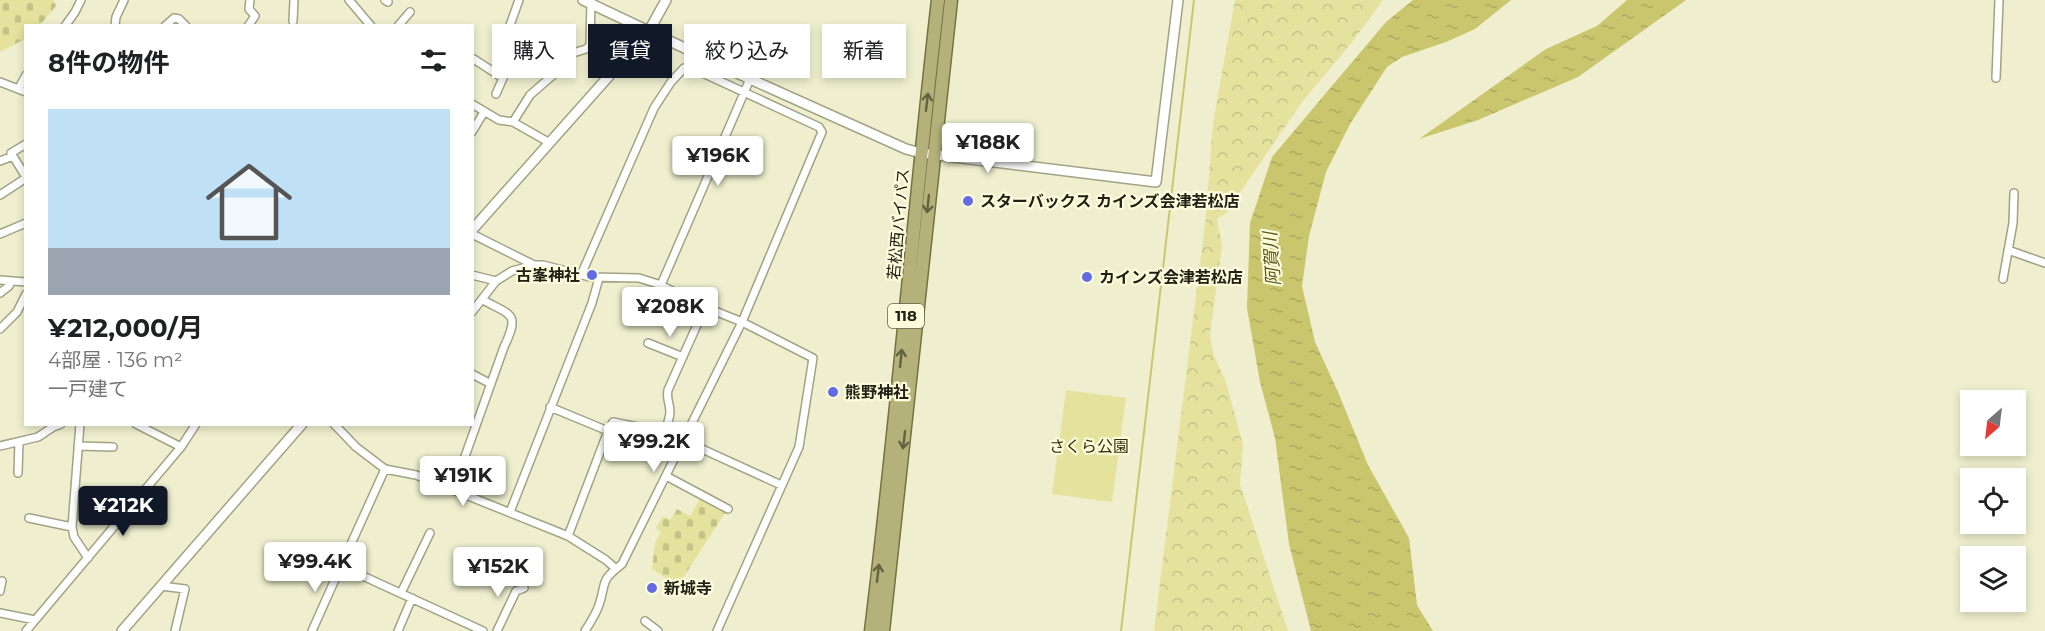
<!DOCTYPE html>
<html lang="ja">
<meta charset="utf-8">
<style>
:root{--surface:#fff;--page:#f6f6f6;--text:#202124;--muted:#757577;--line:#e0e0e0;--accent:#111827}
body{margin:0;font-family:Montserrat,"Noto Sans JP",sans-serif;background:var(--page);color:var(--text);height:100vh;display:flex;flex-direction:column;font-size:22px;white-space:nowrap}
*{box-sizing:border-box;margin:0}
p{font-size:20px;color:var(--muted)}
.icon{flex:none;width:33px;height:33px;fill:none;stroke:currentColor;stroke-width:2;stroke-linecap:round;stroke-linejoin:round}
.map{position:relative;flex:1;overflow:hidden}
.panel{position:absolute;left:24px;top:24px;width:450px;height:402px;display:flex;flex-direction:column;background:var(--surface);border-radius:0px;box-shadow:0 3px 9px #0003}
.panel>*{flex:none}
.top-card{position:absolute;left:492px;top:24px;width:570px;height:54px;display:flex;gap:12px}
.needle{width:39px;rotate:208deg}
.fabs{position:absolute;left:1960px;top:390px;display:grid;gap:12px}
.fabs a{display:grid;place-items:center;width:66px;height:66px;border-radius:0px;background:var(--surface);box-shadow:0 3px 9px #0003;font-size:30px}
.price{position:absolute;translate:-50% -51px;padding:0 14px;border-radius:6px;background:#fff;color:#222;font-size:20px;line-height:39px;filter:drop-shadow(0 2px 3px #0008)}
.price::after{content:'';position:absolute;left:50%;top:36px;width:18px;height:14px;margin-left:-9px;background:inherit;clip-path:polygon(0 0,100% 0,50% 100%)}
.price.current{background:var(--accent);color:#fff}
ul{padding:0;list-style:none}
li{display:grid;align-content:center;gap:12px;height:318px;padding:0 24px}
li+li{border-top:2px solid var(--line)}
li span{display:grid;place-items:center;height:186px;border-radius:0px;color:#555}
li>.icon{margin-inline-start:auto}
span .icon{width:108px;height:108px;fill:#fffc;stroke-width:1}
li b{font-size:26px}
h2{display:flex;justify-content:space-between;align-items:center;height:72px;padding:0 24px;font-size:26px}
.tag{padding:0 21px;border-radius:0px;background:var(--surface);box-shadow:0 3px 9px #0003;font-size:21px;line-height:54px}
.tag.current{background:var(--accent);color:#fff}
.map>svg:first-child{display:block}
</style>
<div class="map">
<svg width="2045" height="631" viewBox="0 0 2045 631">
<defs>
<pattern id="forest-crowns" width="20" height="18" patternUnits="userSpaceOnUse" patternTransform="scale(1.5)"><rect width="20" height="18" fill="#e5e29e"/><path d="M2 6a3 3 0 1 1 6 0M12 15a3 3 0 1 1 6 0" fill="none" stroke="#c4c287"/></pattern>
<pattern id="cemetery-stones" width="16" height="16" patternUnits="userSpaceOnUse" patternTransform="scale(1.5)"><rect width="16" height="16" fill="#e5e29e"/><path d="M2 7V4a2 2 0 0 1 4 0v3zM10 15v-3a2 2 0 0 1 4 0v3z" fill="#c4c287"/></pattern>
<pattern id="water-ripples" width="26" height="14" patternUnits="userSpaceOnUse" patternTransform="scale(1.5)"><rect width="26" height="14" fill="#cac66d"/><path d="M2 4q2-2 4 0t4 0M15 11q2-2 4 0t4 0" fill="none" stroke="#adaa5e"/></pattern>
</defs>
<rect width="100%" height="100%" fill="#efefcf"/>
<path fill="url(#forest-crowns)" d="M1235 0H1383L1353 41 1302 102 1226 213 1217 219 1222 245 1210 335 1213 353 1226 382 1243 445 1240 484 1288 631H1154L1206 216 1213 123Z"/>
<path fill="url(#cemetery-stones)" d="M0 0H54L56 6 40 25 26 26 25 39 0 52Z
M701 497 726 511 678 586 652 569 655 543 661 532 656 528 663 516 670 520 677 509 690 516Z"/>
<path fill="#e5e29e" d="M1066 390 1126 398 1112 502 1052 494Z"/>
<path fill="url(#water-ripples)" d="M1413 0H1511L1475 29 1446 42 1402 57 1387 67 1350 124 1326 172 1309 236 1302 286 1315 342 1338 392 1368 465 1409 538 1417 605 1433 631H1311L1289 544 1275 438 1260 382 1247 308 1250 223 1272 157 1386 22Z
M1627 0H1686L1578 77 1478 120 1419 139 1546 49 1597 26Z"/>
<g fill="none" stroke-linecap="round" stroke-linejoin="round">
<path stroke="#cac66d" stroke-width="2" d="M1121 631 1194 0"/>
<defs>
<path id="minor" d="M349 0 371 26
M385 0 388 2
M293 21 294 0
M65 26 75 12 81 0
M115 26 116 17 124 0
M165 26 174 18 179 19 186 26
M248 26 255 16 249 9 250 0
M398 26 410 12
M472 58 503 78
M1996 78 1999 0
M0 82 26 92
M19 88 26 75
M496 94 507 69V63L500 59V53L519 0
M472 104 499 120 513 122 550 143
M513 122 530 95 553 75 573 53 586 49 590 45 591 0
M472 132 484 112
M26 144 11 153 26 177
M0 161 13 156
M0 195 26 178
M0 234 26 223
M472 234 534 265H543L590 277 639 278 658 284 705 307 742 322 813 358 799 447 717 631
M2008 250 2045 263
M472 275 496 281
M581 275 654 108 671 82 684 68 694 69 819 127 822 132 742 322 622 564C599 582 607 581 599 605 596 614 590 623 585 631
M2003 279 2013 223 2014 193
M0 280 26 282
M661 285 750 79
M0 293 9 286 11 281
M705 307 668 390C666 399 670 403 670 412 670 420 665 425 667 433L781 485
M472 312 496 281 512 271 534 265
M0 329 17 312 26 294
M648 343 683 357
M472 374 491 384
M550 407 608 431
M80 424 72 527 74 537 88 558
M136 424 181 447
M334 424 356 447 385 469 416 475 568 536 606 560 615 568
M0 446 38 437 53 427 61 424
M78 446 113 447
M385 469 341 566 483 631
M18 473 19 442
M666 476 728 509
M453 490 504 347C520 313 512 316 483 300
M510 512 592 303 599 278
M29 518 72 527
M568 536 608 431 613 422 667 433
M161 586 185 589 175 631
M0 591 2 581
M401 593 430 533
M0 613 35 620
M645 621 658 631
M26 631 181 447 196 424
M312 631 341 566
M398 631 412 598
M497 631 516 591 524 588"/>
<path id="tertiary" d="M583 0 750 79 906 149 921 153 1156 182 1178 0
M472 230 649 31 666 0
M122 631 302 424"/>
<path id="trunk" d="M871 631C897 421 914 210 938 0
M883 631 951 0"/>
</defs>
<use href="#minor" stroke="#a3a284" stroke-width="10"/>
<use href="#tertiary" stroke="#a3a284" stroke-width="12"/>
<use href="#trunk" stroke="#747241" stroke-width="15"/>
<use href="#minor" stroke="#fff" stroke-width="7"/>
<use href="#tertiary" stroke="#fff" stroke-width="9"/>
<use href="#trunk" stroke="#b4b27a" stroke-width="12"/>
</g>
<defs><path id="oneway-shaft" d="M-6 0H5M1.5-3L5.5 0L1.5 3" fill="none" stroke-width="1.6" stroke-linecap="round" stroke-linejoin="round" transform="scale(1.5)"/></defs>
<g stroke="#636242">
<use href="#oneway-shaft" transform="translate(927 102) rotate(-83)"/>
<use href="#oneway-shaft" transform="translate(928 204) rotate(96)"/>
<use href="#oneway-shaft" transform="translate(901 358) rotate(-84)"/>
<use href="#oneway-shaft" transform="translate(904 440) rotate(97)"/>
<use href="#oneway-shaft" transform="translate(878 573) rotate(-83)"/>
</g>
<g fill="#626be4" stroke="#fdfcdc" stroke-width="2">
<circle cx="968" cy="201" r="6"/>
<circle cx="592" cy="275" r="6"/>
<circle cx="1087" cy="277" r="6"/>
<circle cx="833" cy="392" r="6"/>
<circle cx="652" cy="588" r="6"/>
</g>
<g text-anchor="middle" stroke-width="4.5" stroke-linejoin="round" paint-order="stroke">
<rect fill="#fdfcdc" stroke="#636251" stroke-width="1.5" x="888" y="304" width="36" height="24" rx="4.5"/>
<g font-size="15" font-weight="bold" fill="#212015">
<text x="906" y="321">118</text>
</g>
<g font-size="16" font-weight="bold" fill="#212015" stroke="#fdfcdc" text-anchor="start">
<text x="980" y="207">スターバックス カインズ会津若松店</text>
<text x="580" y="281" text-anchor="end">古峯神社</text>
<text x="1099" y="283">カインズ会津若松店</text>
<text x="845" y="398">熊野神社</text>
<text x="664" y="594">新城寺</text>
</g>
<g font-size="16" fill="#212015" stroke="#fdfcdc">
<text transform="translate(898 224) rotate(-85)" y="6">若松西バイパス</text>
</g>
<g font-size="16" fill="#312f08" stroke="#fdfcdc">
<text x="1089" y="452">さくら公園</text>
</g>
<g font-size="18" font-style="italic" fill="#5d5918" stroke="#fdfcdc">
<text transform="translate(1272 259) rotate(-94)" y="6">阿賀川</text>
</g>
</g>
</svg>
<div class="fabs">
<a><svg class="needle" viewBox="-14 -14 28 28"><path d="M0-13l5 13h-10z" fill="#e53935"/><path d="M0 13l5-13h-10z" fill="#757577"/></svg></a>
<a><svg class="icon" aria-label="locate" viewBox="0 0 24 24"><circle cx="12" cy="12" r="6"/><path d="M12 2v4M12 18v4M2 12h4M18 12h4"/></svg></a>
<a><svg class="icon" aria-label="layers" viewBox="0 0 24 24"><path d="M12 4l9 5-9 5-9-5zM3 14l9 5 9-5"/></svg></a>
</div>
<b class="price" style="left:988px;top:174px">¥188K</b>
<b class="price" style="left:718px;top:187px">¥196K</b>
<b class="price" style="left:670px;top:338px">¥208K</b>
<b class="price" style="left:654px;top:473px">¥99.2K</b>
<b class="price" style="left:463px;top:507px">¥191K</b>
<b class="price current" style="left:123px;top:537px">¥212K</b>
<b class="price" style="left:315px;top:593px">¥99.4K</b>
<b class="price" style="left:498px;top:598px">¥152K</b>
<div class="top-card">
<a class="tag">購入</a>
<a class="tag current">賃貸</a>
<a class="tag">絞り込み</a>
<a class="tag">新着</a>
</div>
<section class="panel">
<h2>8件の物件<svg class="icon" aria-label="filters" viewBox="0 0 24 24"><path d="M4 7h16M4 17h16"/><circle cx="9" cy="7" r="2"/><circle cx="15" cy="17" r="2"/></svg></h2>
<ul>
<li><span style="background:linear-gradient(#bfe0f5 75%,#9aa5b1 0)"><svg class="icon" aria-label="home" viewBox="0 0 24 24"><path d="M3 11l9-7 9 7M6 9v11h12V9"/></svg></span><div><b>¥212,000/月</b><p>4部屋 · 136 m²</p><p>一戸建て</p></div></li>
</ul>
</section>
</div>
